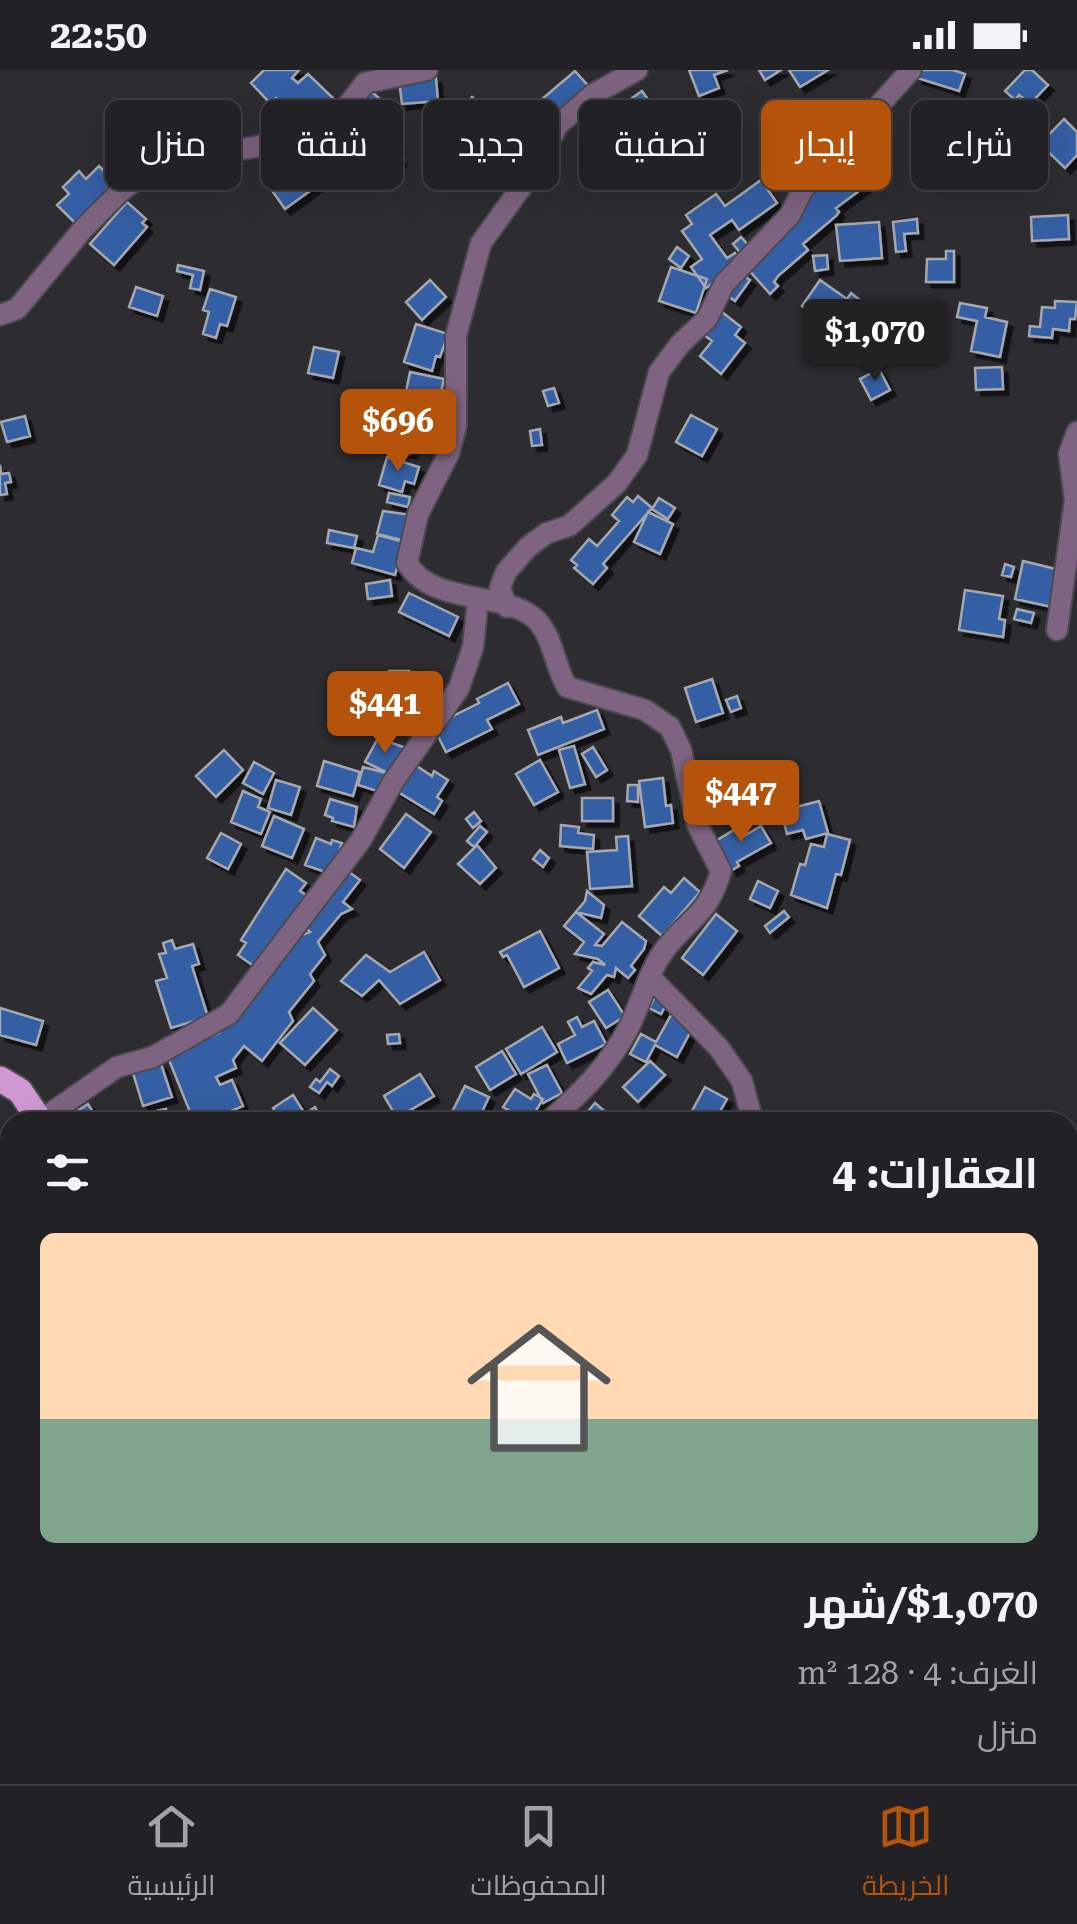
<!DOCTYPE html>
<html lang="ar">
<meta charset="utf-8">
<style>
:root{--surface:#222125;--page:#2a292d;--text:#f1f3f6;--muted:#a2a3a7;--line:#3f3e42;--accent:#b45309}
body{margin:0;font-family:"Roboto Serif",Cairo,serif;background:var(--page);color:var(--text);direction:rtl;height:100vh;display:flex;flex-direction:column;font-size:38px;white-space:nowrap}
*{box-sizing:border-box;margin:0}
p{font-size:32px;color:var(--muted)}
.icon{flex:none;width:55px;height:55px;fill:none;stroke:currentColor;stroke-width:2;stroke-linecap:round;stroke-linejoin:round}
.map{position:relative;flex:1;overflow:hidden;direction:ltr}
.details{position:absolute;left:0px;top:1042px;width:1078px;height:672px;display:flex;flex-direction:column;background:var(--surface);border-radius:30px 30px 0 0;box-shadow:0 10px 40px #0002,0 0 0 2px var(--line);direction:rtl}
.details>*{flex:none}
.banner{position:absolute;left:30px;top:30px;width:1018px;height:90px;direction:rtl;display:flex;gap:20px}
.price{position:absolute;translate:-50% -85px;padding:0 22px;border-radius:10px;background:var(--accent);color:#fff;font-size:32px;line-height:65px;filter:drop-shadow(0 2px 5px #0008)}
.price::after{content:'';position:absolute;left:50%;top:60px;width:30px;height:22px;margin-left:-15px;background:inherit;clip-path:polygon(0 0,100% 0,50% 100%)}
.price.current{background:#222;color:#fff}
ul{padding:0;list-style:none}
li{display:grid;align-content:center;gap:20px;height:530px;padding:0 40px}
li+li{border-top:2px solid var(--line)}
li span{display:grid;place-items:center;height:310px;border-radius:15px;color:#555}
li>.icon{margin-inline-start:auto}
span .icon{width:180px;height:180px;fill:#fffc;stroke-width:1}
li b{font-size:42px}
h2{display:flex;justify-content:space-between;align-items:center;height:120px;padding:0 40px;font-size:42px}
.tag{padding:0 35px;border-radius:15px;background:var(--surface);box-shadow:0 10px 40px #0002,0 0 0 2px var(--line);font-size:35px;line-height:90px}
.tag.current{background:var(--accent);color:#fff}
.status{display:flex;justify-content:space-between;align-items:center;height:70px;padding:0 50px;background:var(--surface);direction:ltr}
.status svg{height:28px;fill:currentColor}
.tabs{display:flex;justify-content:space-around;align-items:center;height:140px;border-top:2px solid var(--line);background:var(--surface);font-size:28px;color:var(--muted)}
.tabs a{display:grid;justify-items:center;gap:5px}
.tabs .current{color:var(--accent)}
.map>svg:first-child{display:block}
</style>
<div class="status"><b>22:50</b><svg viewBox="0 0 49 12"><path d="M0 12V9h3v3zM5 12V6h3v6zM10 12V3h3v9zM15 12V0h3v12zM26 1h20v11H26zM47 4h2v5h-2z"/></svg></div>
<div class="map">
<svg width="1077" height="1714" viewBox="0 0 1077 1714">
<defs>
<filter id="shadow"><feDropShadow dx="5.5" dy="5.5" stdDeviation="0" flood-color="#0009"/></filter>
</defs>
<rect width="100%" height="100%" fill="#2d2c31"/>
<path fill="#355fa4" stroke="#a5a9af" stroke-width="2.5" filter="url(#shadow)" d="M264 0H299L292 8 298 13 308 4 334 29 313 50 292 30 285 37 276 28 270 33 251 13Z
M689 0H728L714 5 719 18 699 26Z
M759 0H781L765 10Z
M789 0H828L800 17Z
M919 0H953L965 4 959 21 917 8Z
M1025 0H1032L1048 15 1030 34 1019 25 1015 30 1005 21Z
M575 1 591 19 559 48 542 29Z
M436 8 438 31 402 34 399 11Z
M370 20 399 47 364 85 373 94 363 105 339 83 343 79 327 64Z
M642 21 660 46 636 63 618 38Z
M472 27 492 43 462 79 442 63Z
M167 39 182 47 180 51 188 54 175 82 152 71Z
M616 42 636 61 625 72 605 53Z
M962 49V56H976V71L943 72 942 50Z
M1064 49 1077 62V85L1065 98 1040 74Z
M387 66 399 78 394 83 401 90 386 104 367 85Z
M316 71 322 82 308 88 303 78Z
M330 80 343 97 285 139 273 122Z
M958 82 965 108 934 116 927 91Z
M837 83 858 96 871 112 836 138 839 142 836 146 803 174 808 180 778 206 774 212 778 216 770 224 747 198 796 151Z
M99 96 119 116 78 156 57 135 69 124 63 117 79 101 86 109Z
M761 110 777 133 739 160 732 150 710 165 727 188 735 183 741 193 706 218 691 197 702 189 682 161 692 154 686 145 716 124 725 136Z
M127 132 146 149 142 153 147 157 114 195 90 174Z
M1068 145 1069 169 1032 171 1031 147Z
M917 149 918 163 904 164 906 181 896 182 893 152Z
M879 152 882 188 840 191 836 155Z
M741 167 752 179 743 186 733 174Z
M677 177 689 186 681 198 669 189Z
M946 181H954V212H926L927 189H946Z
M827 185 828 199 815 201 813 186Z
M178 195 204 201 200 220 190 218 193 205 177 201Z
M671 197 707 209 696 243 659 231Z
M740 203 750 210 735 231 725 224Z
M430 210 446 227 422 250 406 232Z
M820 210 847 229 851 223 860 230 855 237 849 233 839 249 830 243 820 256 809 249 813 244 802 236Z
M136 217 163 226 157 246 129 237Z
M210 219 236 227 227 256 220 254 216 268 203 264 209 242 203 240Z
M1055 231 1077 232 1075 249H1070L1069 261 1053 259 1052 268 1029 266 1030 256 1040 257 1042 237 1055 238Z
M960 233 987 238 985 247 1007 252 1000 287 971 281 977 251 957 247Z
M722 242 741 257 735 265 745 273 721 304 700 286 712 271 704 265Z
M416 254 448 264 440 287 436 286 432 301 404 292Z
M847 257 849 271 836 273 834 259Z
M314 277 339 282 333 308 308 303Z
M1002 297 1003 319 976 320 975 298Z
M879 299 890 320 871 330 860 309Z
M410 302 444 309 437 339 404 331Z
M554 318 559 333 548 336 543 321Z
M413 339 443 345 437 374 392 365 395 350 410 353Z
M691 345 717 359 702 386 676 372Z
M25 346 30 366 7 372 1 352Z
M540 359 542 375 532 376 530 361Z
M366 360 380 363 378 372 364 369Z
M399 368 414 372 411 383 396 379Z
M387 387 419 397 414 414 405 411 402 422 379 415Z
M0 395 1 404 9 403 11 412 5 413 7 424 0 425Z
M389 423 410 427 408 437 387 432Z
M638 426 652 438 603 494 607 498 593 514 574 498 577 495 571 490 589 469 597 476 619 451 612 445 627 427 633 432Z
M659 428 675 438 668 449 652 439Z
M383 441 411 445 405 471 377 464Z
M648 442 673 454 660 484 634 472Z
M329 460 357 466 354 478 327 473Z
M378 465 404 472 395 505 352 493 356 478 373 482Z
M1023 491 1060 500 1052 537 1015 529Z
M1005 494 1014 497 1011 507 1002 505Z
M390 510 392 526 368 529 366 514Z
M965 520 1003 526 999 549 1005 550 1003 567 959 560Z
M409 523 458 547 449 566 399 542Z
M1017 539 1034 543 1031 553 1014 549Z
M389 601H409V612H388Z
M363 609 390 617 380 648 353 639Z
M712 609 723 643 696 652 685 618Z
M508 613 519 634 487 650 492 659 446 682 433 656 479 633 477 629Z
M737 626 741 638 731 642 726 630Z
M597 640 604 659 538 685 528 660 561 647 563 653Z
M406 645 416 649 413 659 402 654Z
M378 668 406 678 392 705 365 692Z
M574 676 585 714 570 718 559 680Z
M593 677 607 700 596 707 582 684Z
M224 680 243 700 216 727 196 706Z
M540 690 558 722 534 735 516 704Z
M324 691 360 702 353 726 317 716Z
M254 692 274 703 263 724 243 713Z
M412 693 432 706 434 701 448 710 437 727 442 731 434 744 395 720Z
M363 697 386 703 380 722 358 715Z
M663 708 666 736 671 735 673 753 645 757 639 711Z
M276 710 300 717 291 745 268 738Z
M628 715H638V732L627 731Z
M243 721 261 729 258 737 270 742 261 764 231 752Z
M582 728H613V751H582Z
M330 729 357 737 354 757 332 751 333 748 325 745Z
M819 731 828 763 806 769 803 760 787 764 781 741Z
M474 742 481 751 473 758 466 749Z
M406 744 431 762 404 798 380 779Z
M274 746 304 759 292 788 262 776Z
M561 755 579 757 578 763 594 765 593 779 560 776Z
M480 756 487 762 474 777 467 771Z
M761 756 771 773 737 792 739 796 732 800 714 772 737 758 742 767Z
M221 763 241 774 228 799 207 788Z
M827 764 850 770 841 805 836 804 827 838 791 825 800 794 805 795 811 774 824 777Z
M628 766 632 816 590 819 587 782 617 780 616 767Z
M316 768 331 774 332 770 342 773 331 804 305 795Z
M477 775 496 798 480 814 458 794Z
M540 780 549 788 543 797 533 789Z
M286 799 306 813 300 821 306 825 255 897 238 885 246 873 241 870Z
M349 802 360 810 343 832 352 839 341 844 318 872 325 885 310 904 314 911 289 942 293 951 262 991 244 976 233 990 236 998 216 1007 220 1015 232 1010 243 1036 205 1052H194L167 985 219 963 294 868 310 862 305 857Z
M684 808 700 822 662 866 639 846 664 817 671 823Z
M758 811 778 821 770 838 750 829Z
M587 821 604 835 601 848 576 842 604 864 595 875 602 876 622 852 646 871 644 879 631 896 635 900 628 908 616 898 614 907 607 905 591 924 578 918 592 901 588 898 593 892 605 895 598 889 575 884 584 872 564 856 585 831Z
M784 841 789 847 770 863 765 856Z
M716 844 737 861 703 905 682 888Z
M540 861 559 898 524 917 507 885 503 887 500 882Z
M172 870 175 879 193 874 199 894 192 896 208 947 171 958 156 911 167 908 159 884 166 883 163 873Z
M424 882 440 910 400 934 379 910 362 926 341 911 366 885 390 902Z
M608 920 625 946 606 958 589 932Z
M655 927 667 933 661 944 649 938Z
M0 938 43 951 36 975 0 965Z
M313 938 337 960 305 995 280 973Z
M671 945 693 957 677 987 655 975 646 992 630 984 641 964 656 972Z
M577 947 582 957 594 951 606 974 567 993 558 974 575 965 568 952Z
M542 957 557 982 521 1004 506 979Z
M399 964 400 973 388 974 387 965Z
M502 981 516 1004 490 1020 476 997Z
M650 991 665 1005 638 1032 623 1017Z
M161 994 172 1027 143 1036 133 1003Z
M547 995 562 1023 543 1033 528 1004Z
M330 999 339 1006 332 1016 327 1012 319 1023 310 1017 316 1009 320 1012Z
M420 1004 434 1026 397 1048 384 1026Z
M465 1016 489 1027 477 1052H447Z
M705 1017 727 1029 714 1052H686Z
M515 1019 531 1029 534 1024 543 1029 529 1052 503 1037Z
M293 1025 305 1044 315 1037 322 1050 318 1052H282L273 1038Z
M595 1033 617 1052H579Z
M88 1034 99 1052H67L65 1049Z
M166 1039 167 1047 154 1050 152 1042Z
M332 1705H373L368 1714H348Z"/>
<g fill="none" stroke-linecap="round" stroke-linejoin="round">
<defs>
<path id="minor" d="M0 245 17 239 83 159 121 121 160 92 255 77 318 61 348 35 365 13 427 0
M507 537 500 518 506 502 528 477 547 463 569 456 617 413 637 385 659 302 681 273 707 249 724 214 790 145 803 119 911 0
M1057 560 1075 430 1069 384 1077 362
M650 907 719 978 742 1011 753 1052
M38 1052 117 997 153 987 229 944 361 770 393 712 459 618 473 577 478 530
M548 1052C580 1024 608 997 628 959 640 936 646 910 659 888 683 850 707 850 721 801L697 754 681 680 670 657 645 640 567 617C554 595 553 563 533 547 500 521 432 535 407 493L418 444 449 383 456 356V266L481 173 533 101 558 55 592 25 637 0
M0 1106 10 1090
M1068 1534 1077 1541"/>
<path id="major" d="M0 1009 20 1021 41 1052
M649 1714 659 1705"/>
</defs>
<use href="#minor" stroke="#4b4a4f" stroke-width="24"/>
<use href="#major" stroke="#4b4a4f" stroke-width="29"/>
<use href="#minor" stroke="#7e6480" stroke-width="20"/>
<use href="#major" stroke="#d099d4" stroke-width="25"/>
</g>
</svg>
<b class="price current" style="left:875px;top:314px">$1,070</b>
<b class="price" style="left:398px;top:404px">$696</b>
<b class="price" style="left:385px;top:686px">$441</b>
<b class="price" style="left:741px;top:775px">$447</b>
<div class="banner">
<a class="tag">شراء</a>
<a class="tag current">إيجار</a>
<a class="tag">تصفية</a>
<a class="tag">جديد</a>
<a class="tag">شقة</a>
<a class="tag">منزل</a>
</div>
<section class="details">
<h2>العقارات: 4<svg class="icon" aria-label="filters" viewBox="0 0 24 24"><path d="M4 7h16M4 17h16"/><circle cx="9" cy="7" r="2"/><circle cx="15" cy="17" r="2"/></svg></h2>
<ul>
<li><span style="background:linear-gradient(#ffd9b3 60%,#7fa58c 0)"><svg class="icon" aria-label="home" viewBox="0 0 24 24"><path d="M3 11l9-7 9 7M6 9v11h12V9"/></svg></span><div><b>$1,070/شهر</b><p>الغرف: 4 · 128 m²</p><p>منزل</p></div></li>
</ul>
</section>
</div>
<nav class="tabs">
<a class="current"><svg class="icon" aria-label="map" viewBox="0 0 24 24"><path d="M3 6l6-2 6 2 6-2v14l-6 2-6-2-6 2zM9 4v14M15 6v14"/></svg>الخريطة</a>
<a><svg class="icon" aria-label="saved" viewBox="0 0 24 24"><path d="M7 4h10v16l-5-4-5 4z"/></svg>المحفوظات</a>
<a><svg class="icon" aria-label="home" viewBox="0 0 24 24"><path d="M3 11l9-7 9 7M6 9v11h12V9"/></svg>الرئيسية</a>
</nav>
